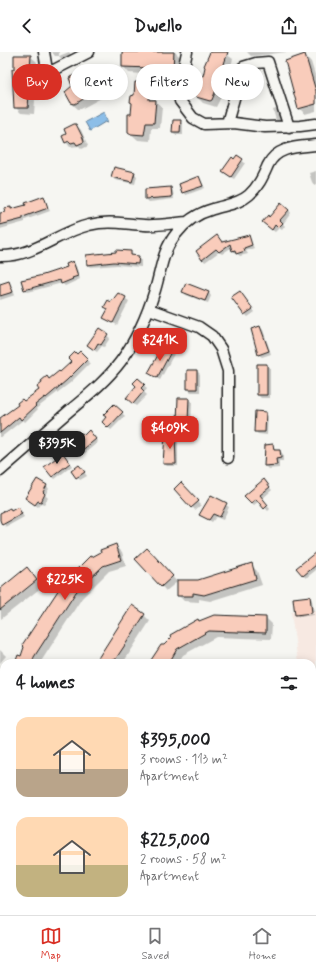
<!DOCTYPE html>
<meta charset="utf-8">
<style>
:root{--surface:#fff;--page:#f2f2f2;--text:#202124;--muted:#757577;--line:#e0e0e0;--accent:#d93025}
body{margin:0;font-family:Mynerve,sans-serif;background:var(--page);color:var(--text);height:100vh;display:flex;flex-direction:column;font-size:15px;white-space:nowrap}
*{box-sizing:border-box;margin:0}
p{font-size:13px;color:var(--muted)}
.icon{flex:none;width:22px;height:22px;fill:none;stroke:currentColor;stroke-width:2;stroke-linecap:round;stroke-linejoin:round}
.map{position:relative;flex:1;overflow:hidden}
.side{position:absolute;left:0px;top:607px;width:316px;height:256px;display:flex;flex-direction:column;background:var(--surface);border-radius:12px 12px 0 0;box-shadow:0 2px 10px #0003}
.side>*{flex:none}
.hud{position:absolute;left:12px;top:12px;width:292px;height:36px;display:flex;gap:8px}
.price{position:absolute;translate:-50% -34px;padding:0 9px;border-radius:8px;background:var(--accent);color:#fff;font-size:13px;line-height:26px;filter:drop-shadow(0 1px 2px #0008)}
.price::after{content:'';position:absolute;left:50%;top:24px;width:12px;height:9px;margin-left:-6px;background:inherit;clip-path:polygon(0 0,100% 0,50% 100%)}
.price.current{background:#222;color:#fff}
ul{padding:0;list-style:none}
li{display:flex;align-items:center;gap:12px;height:100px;padding:0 16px}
li span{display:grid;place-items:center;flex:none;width:112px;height:80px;border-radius:12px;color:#555}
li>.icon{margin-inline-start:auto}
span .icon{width:48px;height:48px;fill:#fffc;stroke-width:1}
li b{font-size:17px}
h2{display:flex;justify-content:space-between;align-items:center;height:48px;padding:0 16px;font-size:17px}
.chip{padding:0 14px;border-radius:18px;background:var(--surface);box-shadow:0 2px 10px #0003;font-size:14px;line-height:36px}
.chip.current{background:var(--accent);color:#fff}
header{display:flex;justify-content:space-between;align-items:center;height:52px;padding:0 16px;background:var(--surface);font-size:18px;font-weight:700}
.menu{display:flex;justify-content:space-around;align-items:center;height:56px;border-top:1px solid var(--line);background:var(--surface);font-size:11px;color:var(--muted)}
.menu a{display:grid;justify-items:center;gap:2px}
.menu .current{color:var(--accent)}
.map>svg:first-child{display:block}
</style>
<header><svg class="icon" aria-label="back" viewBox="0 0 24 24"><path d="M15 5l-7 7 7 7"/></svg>Dwello<svg class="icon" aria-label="share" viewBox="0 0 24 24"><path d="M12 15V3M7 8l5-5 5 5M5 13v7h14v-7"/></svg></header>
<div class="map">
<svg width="316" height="863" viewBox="0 0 316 863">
<rect width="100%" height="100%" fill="#f6f6f2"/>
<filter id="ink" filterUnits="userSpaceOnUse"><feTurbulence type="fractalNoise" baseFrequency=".025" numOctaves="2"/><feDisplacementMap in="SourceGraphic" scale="8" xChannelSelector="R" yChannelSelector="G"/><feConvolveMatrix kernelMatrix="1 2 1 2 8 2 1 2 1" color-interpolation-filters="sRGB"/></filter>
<g filter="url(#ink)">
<path fill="#f7e9e2" d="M316 558V690H312V611H298L291 560Z
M312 720H316V863H0V766H4V859H312Z"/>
<path fill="#8cbee8" stroke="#5f7d96" d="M104 60 108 71 105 70 90 79 85 70Z"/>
<path fill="#0003" d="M52 0H59V4H55Z
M69 0 73 5 64 10 59 4Z
M123 0H175L180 5 179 22 166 21 167 24 129 21 123 14Z
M210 0H223L233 7 230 17 235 21 227 44 222 43 216 55 203 51 197 45Z
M247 0H288L251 4Z
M305 3 311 10 316 26V59L305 62 299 56Z
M30 4 37 10 36 22 41 27 40 48H35L34 62 21 61 15 55Z
M93 15 99 21 111 17 117 23 123 34 81 57H78L71 51Z
M149 32 155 38V49L162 55 160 76H151L150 89 138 88 129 80 133 52 131 50 134 44Z
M252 32 255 35 258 45 251 47 248 44Z
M276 57 279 60 282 70 279 71 276 68 273 58Z
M180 69 183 72V83H176L173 80Z
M76 73 81 78 88 94 82 97 79 94 70 95 66 90Z
M237 105 245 111 234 127 226 122Z
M316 119V132L314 133 312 130 309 121Z
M134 121 137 124 135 132 115 128 112 125Z
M199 125 205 136 186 143 180 132Z
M171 136 173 139 174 147 149 150 146 147Z
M43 145 50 159 25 168V170L0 177V162L6 160 10 156 12 158 27 154Z
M289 158 291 161 283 172 285 174 282 178 279 176 275 180 266 173 270 166Z
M248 184 254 196 246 199 248 202 240 204 233 199 232 195 222 202 219 200 205 210 203 207 220 187 223 191Z
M130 200 133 204 138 205 141 208V215L117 213 91 215 88 212Z
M73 211 76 214 80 227 65 234 62 231 28 240 25 237 68 216Z
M0 230 3 233 9 230 15 243 0 248Z
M184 240 209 241 211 244 208 251 186 243Z
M118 242 129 249 117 273 104 266 109 258 106 255Z
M242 243 255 260 248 265 245 262Z
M260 275 263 278 271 302 262 305 259 303Z
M99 277 110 286 104 295 102 294 97 300 91 296Z
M171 299 174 302 160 328 153 324 150 321Z
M80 301 90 311 70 331 37 356 38 357 25 370 23 368 0 386V368L60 321Z
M267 313 270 316V346H261L258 343Z
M197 319 200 322V340H191L188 337Z
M138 328 147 336 144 340 147 343 136 354 127 346 137 334Z
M189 347 192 350 191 372H181L178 369Z
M114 353 125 364 111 378 103 370Z
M265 361 268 364 267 383 258 382 255 379Z
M92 383 98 390 84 402 73 390 84 384Z
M175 383 178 386V414H167L164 411Z
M273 393 276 399H280L283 402V409H279V416L268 417 265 414Z
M66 405 72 414 55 427 52 424Z
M82 417 87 424 80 428 72 419Z
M181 431 201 453 195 458 175 437Z
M266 432 272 438 262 447 270 457 268 459 259 449 254 453 251 450Z
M47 434 49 437 45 443 48 446 44 452 41 451 38 455 26 446Z
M211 445 229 455 223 468 216 465 212 470 201 463Z
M18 456 24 465 6 475 0 466V462L10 457 12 459Z
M116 494 122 500 126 514 109 519 82 546 40 611H17L22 605 25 595 92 507Z
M316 500V518L306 526 303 523Z
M152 502 177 530 166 539 137 507Z
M251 513 257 519 262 533 210 549 199 547V550L184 549 178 543 198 529Z
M33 523 42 535 1 567 0 538Z
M310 545 312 548 314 560 297 561V563L296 562Z
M314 562V563L299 565 297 563Z
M144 563 150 569 123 611H97Z
M266 566 272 572 271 587 216 585 183 603 178 611H150L164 594 200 570Z
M0 598 6 604 0 611Z
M0 672 4 676V696L0 692Z
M312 748H316V794H312Z
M312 804H316V863H266V859H312Z
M0 847H4V859H74V863H0Z
M102 859H254V863H103Z"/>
<path fill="#f9ccbb" stroke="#1c1c1c" d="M122 0H174L173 16 161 15V18L151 17V16L122 15Z
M210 0H228L224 12 229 14 221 39 216 38 212 48 210 49 196 45 200 24H203L205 15 204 14Z
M305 2 316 39V52L298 57 285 9Z
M14 3H31L30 19H35V42H29L28 56H14L12 17H14Z
M94 14 97 20 111 15 117 27 75 52 71 51 65 40 72 34 69 26Z
M135 30 150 31 149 48H156L154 71H146L144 83 131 82 128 80V62H131L132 51 130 50 131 44 134 43Z
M252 31 255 42 247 45 244 34Z
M173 68H181L180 80H172Z
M74 72H76L83 86 84 90 77 93 75 90 71 91 69 89 65 91 62 84 66 82 64 77Z
M237 103 243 107 231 125 222 119 232 105 234 107Z
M114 115 135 120 132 130 111 125Z
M199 124 203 134 182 141 179 132Z
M171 135 172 145 145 147V137Z
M44 144 48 156 23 165V167L0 173V161L5 160 4 156 11 155V157L26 153 25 151Z
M281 151 289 158 280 168 283 171 278 176 275 173 272 178 262 170 268 163 269 165Z
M217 183 222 190 249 183 252 193 244 196 245 199 236 202 235 198 232 199 230 192 219 200 216 197 202 208 196 199Z
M116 198 131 199V203L139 204 138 212 114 210 87 213 86 203 116 200Z
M73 209 78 224 72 226 73 227 61 232 60 228 24 238 21 228 43 223 67 215 66 212Z
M9 229 13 240 0 244V232Z
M186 231 209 240 205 249 182 240Z
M240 239 253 257 244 263 231 245Z
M118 241 126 245 113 271 103 266 108 257 104 255 108 248 111 250Z
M260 274 269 299 258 303 251 277Z
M99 276 108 282 101 293 98 291 94 298 87 293Z
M163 294 172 298 157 326 148 321Z
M80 299 88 307 67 328 46 346 45 345 35 353 36 354 21 368 19 365 0 381V366L18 353 17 351 22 347 24 349 39 338 37 335 42 331 41 329 47 324 49 327 59 319 60 320 71 310 68 307 75 300 77 302Z
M257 312H267V343H257Z
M187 318H197V337H187Z
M138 326 145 332 141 336 144 339 133 352 126 346 136 334 133 331Z
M178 346H189L188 370 177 369Z
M114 352 123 360 108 376 102 370 106 365 103 363Z
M255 359 266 360 265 380H254Z
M89 378 96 387 80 400 72 390 82 381 84 383Z
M165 382H175L176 412H163Z
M273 392 274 398H280L281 406 276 407 277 413 264 414 265 393Z
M63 401 70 411 52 425 44 415Z
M79 413 85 420 76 426 71 419Z
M37 427 47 433 43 440 45 442 41 450 38 449 35 453 25 446Z
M264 427 270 435 260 443 268 453 264 457 256 447 251 451 244 444Z
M181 430 199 449 191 456 174 437Z
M211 443 227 451 220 465 213 462 209 468 199 463Z
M18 455 22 462 2 473 0 468V461L10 456 11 459Z
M116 492 121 508 103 514 76 540 34 605 32 611H15L18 603 21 604 24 595 22 593 61 534 67 537V527L90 504 92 505 101 500 100 498Z
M147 496 173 524 161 535 135 507Z
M316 500V513L303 524 296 516Z
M252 511 256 527 204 543 193 541V544H177V528H198Z
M27 515 37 528 0 558V537Z
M310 544 312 561 295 563 293 546Z
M132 553 145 562 133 581 115 608H112L110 611H95Z
M214 563 266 565V581L209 579 177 597 169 611H149L161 593H164L171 586 170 583 198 567 199 569Z"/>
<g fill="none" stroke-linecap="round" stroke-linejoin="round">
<defs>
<path id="minor" d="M44 0 47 18H54L89 0
M187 0 179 37 180 49 193 66 204 72 234 71 265 75 300 74 316 72
M227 71 243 15 256 11 268 10 289 75
M0 204C34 205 58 180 89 173 108 168 125 172 144 173 158 174 173 171 187 170
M149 257 199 275 212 284 221 297 228 319V406
M0 419C23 399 46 379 69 359 87 344 106 329 121 309 137 287 147 264 155 238 161 219 162 199 176 182 185 170 199 161 213 157 225 153 239 152 249 143 259 134 263 124 268 113 277 94 299 95 316 93"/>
<path id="major" d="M312 707 316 706
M0 750 4 749"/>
</defs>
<use href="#minor" stroke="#1c1c1c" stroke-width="13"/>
<use href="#major" stroke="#1c1c1c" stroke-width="16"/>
<use href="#minor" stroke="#f6f6f2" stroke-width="10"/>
<use href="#major" stroke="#f6f6f2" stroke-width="13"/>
</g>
</g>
</svg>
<b class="price" style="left:160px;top:310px">$241K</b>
<b class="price" style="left:170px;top:398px">$409K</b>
<b class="price current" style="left:57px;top:413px">$395K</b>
<b class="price" style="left:65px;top:549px">$225K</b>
<div class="hud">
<a class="chip current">Buy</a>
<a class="chip">Rent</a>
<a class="chip">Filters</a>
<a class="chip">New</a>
</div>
<section class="side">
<h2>4 homes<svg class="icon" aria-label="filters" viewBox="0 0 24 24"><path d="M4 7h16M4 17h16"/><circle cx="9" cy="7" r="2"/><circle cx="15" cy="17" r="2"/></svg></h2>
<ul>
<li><span style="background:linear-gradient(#ffd9b3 65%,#b9a48a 0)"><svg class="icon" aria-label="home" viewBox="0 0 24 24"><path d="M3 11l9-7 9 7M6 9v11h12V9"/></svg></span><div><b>$395,000</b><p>3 rooms · 113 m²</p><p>Apartment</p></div></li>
<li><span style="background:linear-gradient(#ffd9b3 60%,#c2b280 0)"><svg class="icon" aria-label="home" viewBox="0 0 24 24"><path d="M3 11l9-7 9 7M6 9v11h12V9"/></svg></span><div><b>$225,000</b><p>2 rooms · 58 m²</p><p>Apartment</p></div></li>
</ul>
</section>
</div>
<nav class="menu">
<a class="current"><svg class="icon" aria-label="map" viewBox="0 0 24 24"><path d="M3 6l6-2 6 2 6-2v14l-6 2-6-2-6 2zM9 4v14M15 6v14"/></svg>Map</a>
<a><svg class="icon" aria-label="saved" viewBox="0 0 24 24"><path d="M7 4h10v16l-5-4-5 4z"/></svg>Saved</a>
<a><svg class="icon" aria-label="home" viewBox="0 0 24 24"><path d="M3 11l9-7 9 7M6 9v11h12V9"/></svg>Home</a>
</nav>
